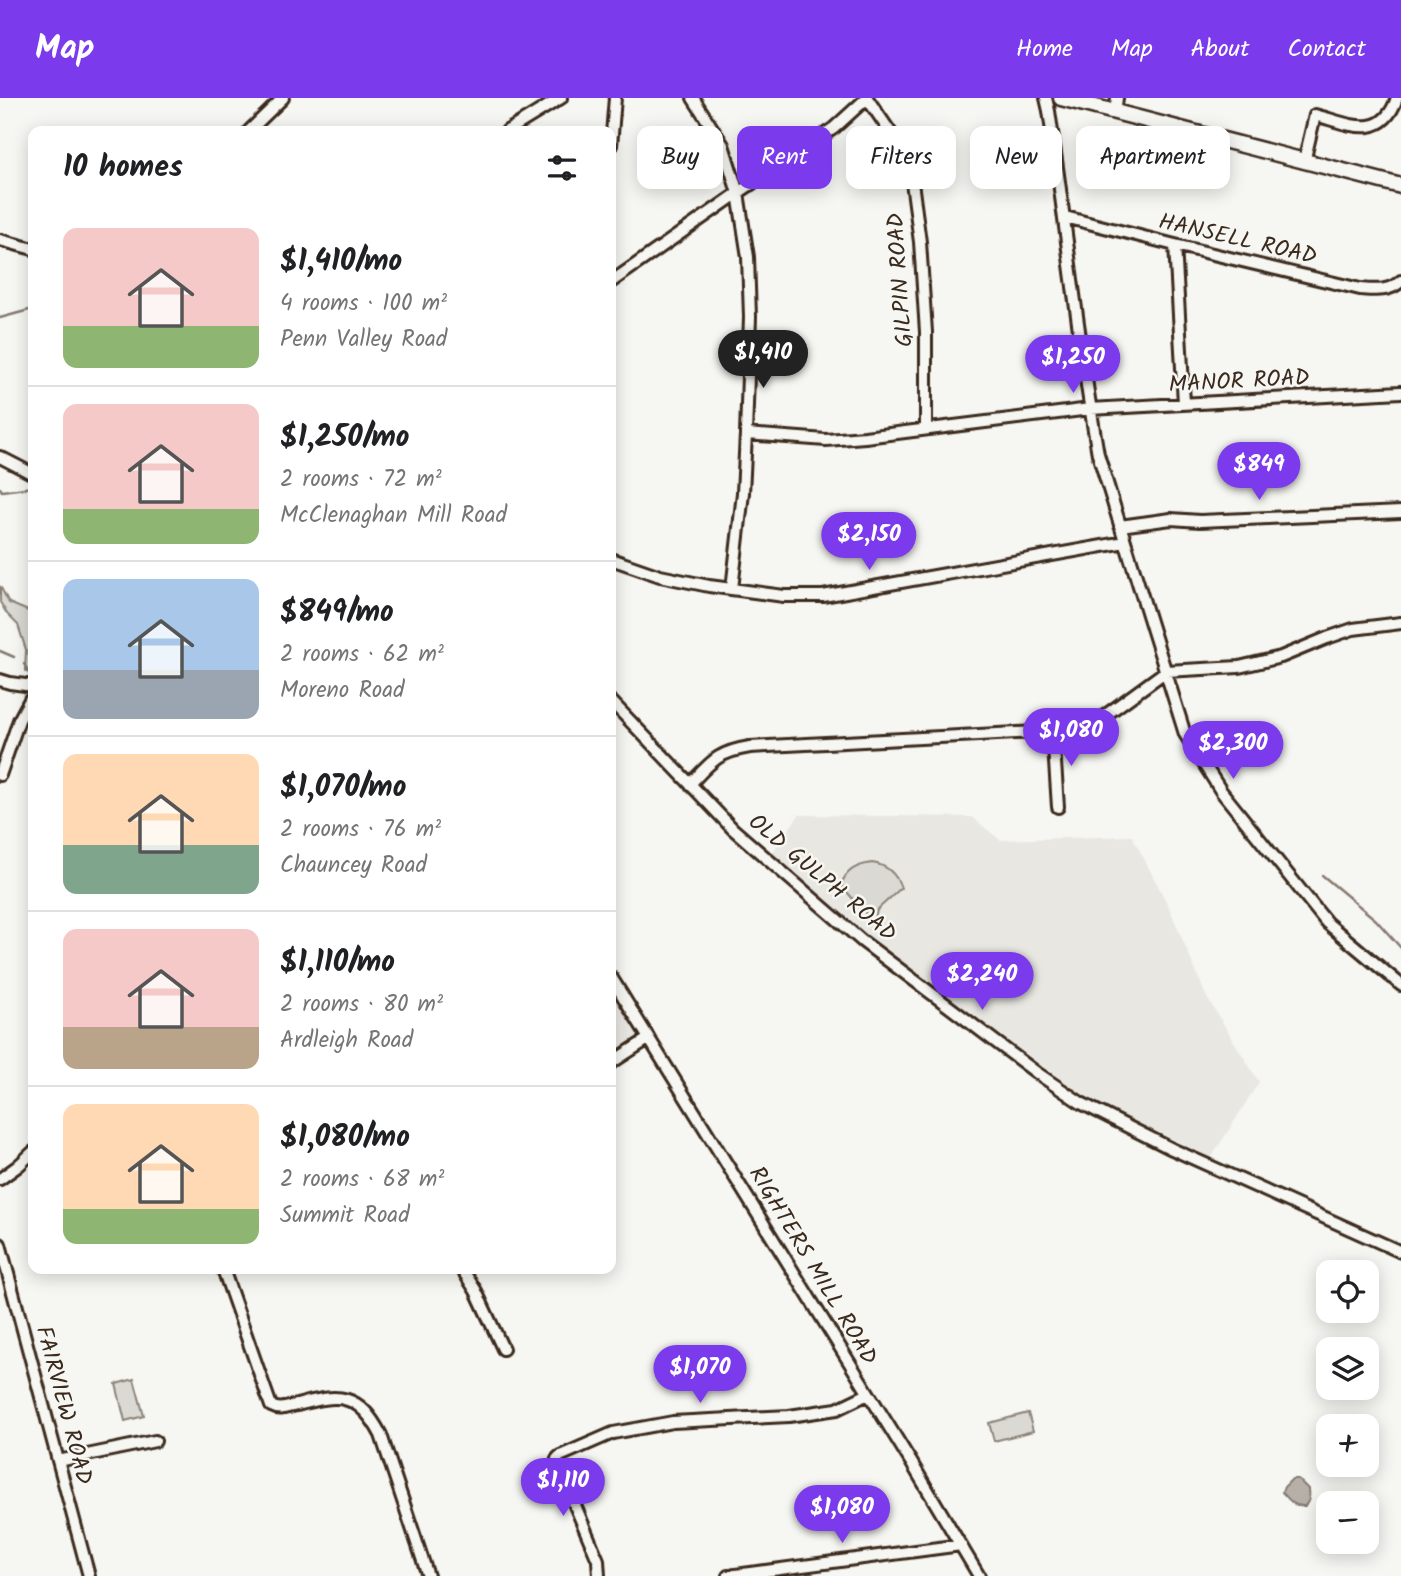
<!DOCTYPE html>
<meta charset="utf-8">
<style>
:root{--surface:#fff;--page:#f2f2f2;--text:#202124;--muted:#757577;--line:#e0e0e0;--accent:#7c3aed}
body{margin:0;font-family:Kalam,sans-serif;background:var(--page);color:var(--text);height:100vh;display:flex;flex-direction:column;font-size:26px;white-space:nowrap}
*{box-sizing:border-box;margin:0}
p{font-size:23px;color:var(--muted)}
.icon{flex:none;width:38px;height:38px;fill:none;stroke:currentColor;stroke-width:2;stroke-linecap:round;stroke-linejoin:round}
.map{position:relative;flex:1;overflow:hidden}
.side{position:absolute;left:28px;top:28px;width:588px;height:1148px;display:flex;flex-direction:column;background:var(--surface);border-radius:14px;box-shadow:0 4px 18px #0003}
.side>*{flex:none}
.top-card{position:absolute;left:637px;top:28px;width:658px;height:63px;display:flex;gap:14px}
.buttons{position:absolute;left:1316px;top:1162px;display:grid;gap:14px}
.buttons a{display:grid;place-items:center;width:63px;height:63px;border-radius:14px;background:var(--surface);box-shadow:0 4px 18px #0003;font-size:35px}
.price{position:absolute;translate:-50% -60px;padding:0 16px;border-radius:24px;background:var(--accent);color:#fff;font-size:23px;line-height:46px;filter:drop-shadow(0 2px 4px #0008)}
.price::after{content:'';position:absolute;left:50%;top:42px;width:21px;height:16px;margin-left:-10px;background:inherit;clip-path:polygon(0 0,100% 0,50% 100%)}
.price.selected{background:#222;color:#fff}
ul{padding:0;list-style:none}
li{display:flex;align-items:center;gap:21px;height:175px;padding:0 35px}
li+li{border-top:2px solid var(--line)}
li span{display:grid;place-items:center;flex:none;width:196px;height:140px;border-radius:14px;color:#555}
li>.icon{margin-inline-start:auto}
span .icon{width:84px;height:84px;fill:#fffc;stroke-width:1}
li b{font-size:30px}
h2{display:flex;justify-content:space-between;align-items:center;height:84px;padding:0 35px;font-size:30px}
.tag{padding:0 24px;border-radius:14px;background:var(--surface);box-shadow:0 4px 18px #0003;font-size:24px;line-height:63px}
.tag.selected{background:var(--accent);color:#fff}
header{display:flex;align-items:center;gap:42px;box-sizing:border-box;height:98px;padding:0 35px;background:var(--accent);color:#fff}
header strong{font-size:33px}
nav{display:flex;gap:38px;margin-inline-start:auto;font-size:24px}
.map>svg:first-child{display:block}
</style>
<header>
<strong>Map</strong>
<nav><a>Home</a><a>Map</a><a>About</a><a>Contact</a></nav>
</header>
<div class="map">
<svg width="1401" height="1478" viewBox="0 0 1401 1478">
<rect width="100%" height="100%" fill="#f6f6f2"/>
<filter id="ink" filterUnits="userSpaceOnUse"><feTurbulence type="fractalNoise" baseFrequency=".0143" numOctaves="2"/><feDisplacementMap in="SourceGraphic" scale="14" xChannelSelector="R" yChannelSelector="G"/><feConvolveMatrix kernelMatrix="1 2 1 2 8 2 1 2 1" color-interpolation-filters="sRGB"/></filter>
<g filter="url(#ink)">
<path fill="#e8e7e2" d="M799 717 972 719 1000 742 1132 738 1169 809 1206 898 1259 984 1211 1060 1085 999 891 857 772 755Z
M611 892 641 939 611 957Z"/>
<path fill="#dad9d3" stroke="#8a8278" stroke-width="2" d="M0 488 9 505 33 515V579L25 572 26 552 18 527 7 516 0 504Z
M872 765C887 767 896 775 901 790L877 812 874 825 868 824 866 816 841 787C846 772 857 767 872 765Z
M134 1281 144 1318 125 1323 116 1286Z
M1028 1315 1033 1333 994 1343 989 1325Z"/>
<path fill="#b6b0a9" stroke="#857a71" stroke-width="2" d="M1292 1381H1298L1308 1391 1309 1402 1305 1408C1294 1409 1289 1402 1282 1394L1284 1389Z
M1346 1396 1371 1398C1378 1405 1376 1413 1371 1422H1367V1405H1328V1418L1320 1411 1322 1406 1328 1402Z"/>
<g fill="none" stroke-linecap="round" stroke-linejoin="round">
<path stroke="#857a71" stroke-width="2.5" d="M0 220 33 211
M0 390 2 393 33 389
M0 553 14 559
M24 566 28 573 33 576
M1322 777 1376 822 1401 850"/>
<defs>
<path id="minor" d="M693 0 723 47 738 95 748 159 750 219 746 336 743 395 732 491
M867 0 895 41 912 84 920 144 926 234V331
M1046 0 1049 13C1066 127 1078 242 1098 356L1185 636 1221 693 1327 825 1401 887
M1115 14 1117 0
M249 33 283 0
M507 33 561 0
M611 48 615 0
M1304 64 1315 17C1349 26 1382 44 1397 0
M1065 119 1175 147 1360 191C1374 192 1390 194 1401 183
M0 142 33 151
M1175 147 1184 305
M611 184 738 95 834 30 867 0
M746 336 826 342 865 339 1090 311 1401 294
M0 359 33 376
M1120 428 1171 421 1200 423 1401 414
M611 461 660 478 709 488 784 498H823L1125 444
M0 582 10 585 33 588
M611 603 733 731 780 772 862 843 1037 975 1081 1005 1172 1051 1401 1154
M1053 634 1058 709
M0 677 19 622 33 596
M690 686C712 663 718 654 750 649L1075 632 1092 627 1166 573 1239 569 1281 559 1327 540 1353 531 1401 525
M611 879 911 1364 979 1478
M611 965 648 941
M0 1081 18 1068 33 1054
M0 1146 89 1478
M223 1171 271 1308C280 1313 287 1309 297 1307 340 1295 359 1295 381 1337L428 1478
M462 1171 476 1193 503 1251
M58 1363 155 1343
M599 1478 598 1462 558 1367 557 1361 560 1358 613 1335 673 1324 789 1318 837 1311 868 1296
M728 1478 961 1447"/>
<path id="major" d="M1061 0 1401 88"/>
</defs>
<use href="#minor" stroke="#3b2a1e" stroke-width="16"/>
<use href="#major" stroke="#3b2a1e" stroke-width="19"/>
<use href="#minor" stroke="#f6f6f2" stroke-width="10"/>
<use href="#major" stroke="#f6f6f2" stroke-width="14"/>
</g>
</g>
<g text-anchor="middle" stroke-width="5" stroke-linejoin="round" paint-order="stroke">
<g font-size="23" fill="#3b2a1e" stroke="#f6f6f2">
<text transform="translate(1238 140) rotate(13)" y="8">HANSELL ROAD</text>
<text transform="translate(899 182) rotate(-94)" y="8">GILPIN ROAD</text>
<text transform="translate(1239 282) rotate(-3)" y="8">MANOR ROAD</text>
<text transform="translate(823 779) rotate(40)" y="8">OLD GULPH ROAD</text>
<text transform="translate(814 1167) rotate(59)" y="8">RIGHTERS MILL ROAD</text>
<text transform="translate(65 1307) rotate(75)" y="8">FAIRVIEW ROAD</text>
</g>
</g>
</svg>
<div class="buttons">
<a><svg class="icon" aria-label="locate" viewBox="0 0 24 24"><circle cx="12" cy="12" r="6"/><path d="M12 2v4M12 18v4M2 12h4M18 12h4"/></svg></a>
<a><svg class="icon" aria-label="layers" viewBox="0 0 24 24"><path d="M12 4l9 5-9 5-9-5zM3 14l9 5 9-5"/></svg></a>
<a>+</a>
<a>−</a>
</div>
<b class="price selected" style="left:763px;top:292px">$1,410</b>
<b class="price" style="left:1073px;top:297px">$1,250</b>
<b class="price" style="left:1259px;top:404px">$849</b>
<b class="price" style="left:869px;top:474px">$2,150</b>
<b class="price" style="left:1071px;top:670px">$1,080</b>
<b class="price" style="left:1233px;top:683px">$2,300</b>
<b class="price" style="left:982px;top:914px">$2,240</b>
<b class="price" style="left:700px;top:1307px">$1,070</b>
<b class="price" style="left:563px;top:1420px">$1,110</b>
<b class="price" style="left:842px;top:1447px">$1,080</b>
<div class="top-card">
<a class="tag">Buy</a>
<a class="tag selected">Rent</a>
<a class="tag">Filters</a>
<a class="tag">New</a>
<a class="tag">Apartment</a>
</div>
<section class="side">
<h2>10 homes<svg class="icon" aria-label="filters" viewBox="0 0 24 24"><path d="M4 7h16M4 17h16"/><circle cx="9" cy="7" r="2"/><circle cx="15" cy="17" r="2"/></svg></h2>
<ul>
<li><span style="background:linear-gradient(#f6c9c9 70%,#8fb573 0)"><svg class="icon" aria-label="home" viewBox="0 0 24 24"><path d="M3 11l9-7 9 7M6 9v11h12V9"/></svg></span><div><b>$1,410/mo</b><p>4 rooms · 100 m²</p><p>Penn Valley Road</p></div></li>
<li><span style="background:linear-gradient(#f6c9c9 75%,#8fb573 0)"><svg class="icon" aria-label="home" viewBox="0 0 24 24"><path d="M3 11l9-7 9 7M6 9v11h12V9"/></svg></span><div><b>$1,250/mo</b><p>2 rooms · 72 m²</p><p>McClenaghan Mill Road</p></div></li>
<li><span style="background:linear-gradient(#a9c7e8 65%,#9aa5b1 0)"><svg class="icon" aria-label="home" viewBox="0 0 24 24"><path d="M3 11l9-7 9 7M6 9v11h12V9"/></svg></span><div><b>$849/mo</b><p>2 rooms · 62 m²</p><p>Moreno Road</p></div></li>
<li><span style="background:linear-gradient(#ffd9b3 65%,#7fa58c 0)"><svg class="icon" aria-label="home" viewBox="0 0 24 24"><path d="M3 11l9-7 9 7M6 9v11h12V9"/></svg></span><div><b>$1,070/mo</b><p>2 rooms · 76 m²</p><p>Chauncey Road</p></div></li>
<li><span style="background:linear-gradient(#f6c9c9 70%,#b9a48a 0)"><svg class="icon" aria-label="home" viewBox="0 0 24 24"><path d="M3 11l9-7 9 7M6 9v11h12V9"/></svg></span><div><b>$1,110/mo</b><p>2 rooms · 80 m²</p><p>Ardleigh Road</p></div></li>
<li><span style="background:linear-gradient(#ffd9b3 75%,#8fb573 0)"><svg class="icon" aria-label="home" viewBox="0 0 24 24"><path d="M3 11l9-7 9 7M6 9v11h12V9"/></svg></span><div><b>$1,080/mo</b><p>2 rooms · 68 m²</p><p>Summit Road</p></div></li>
</ul>
</section>
</div>
